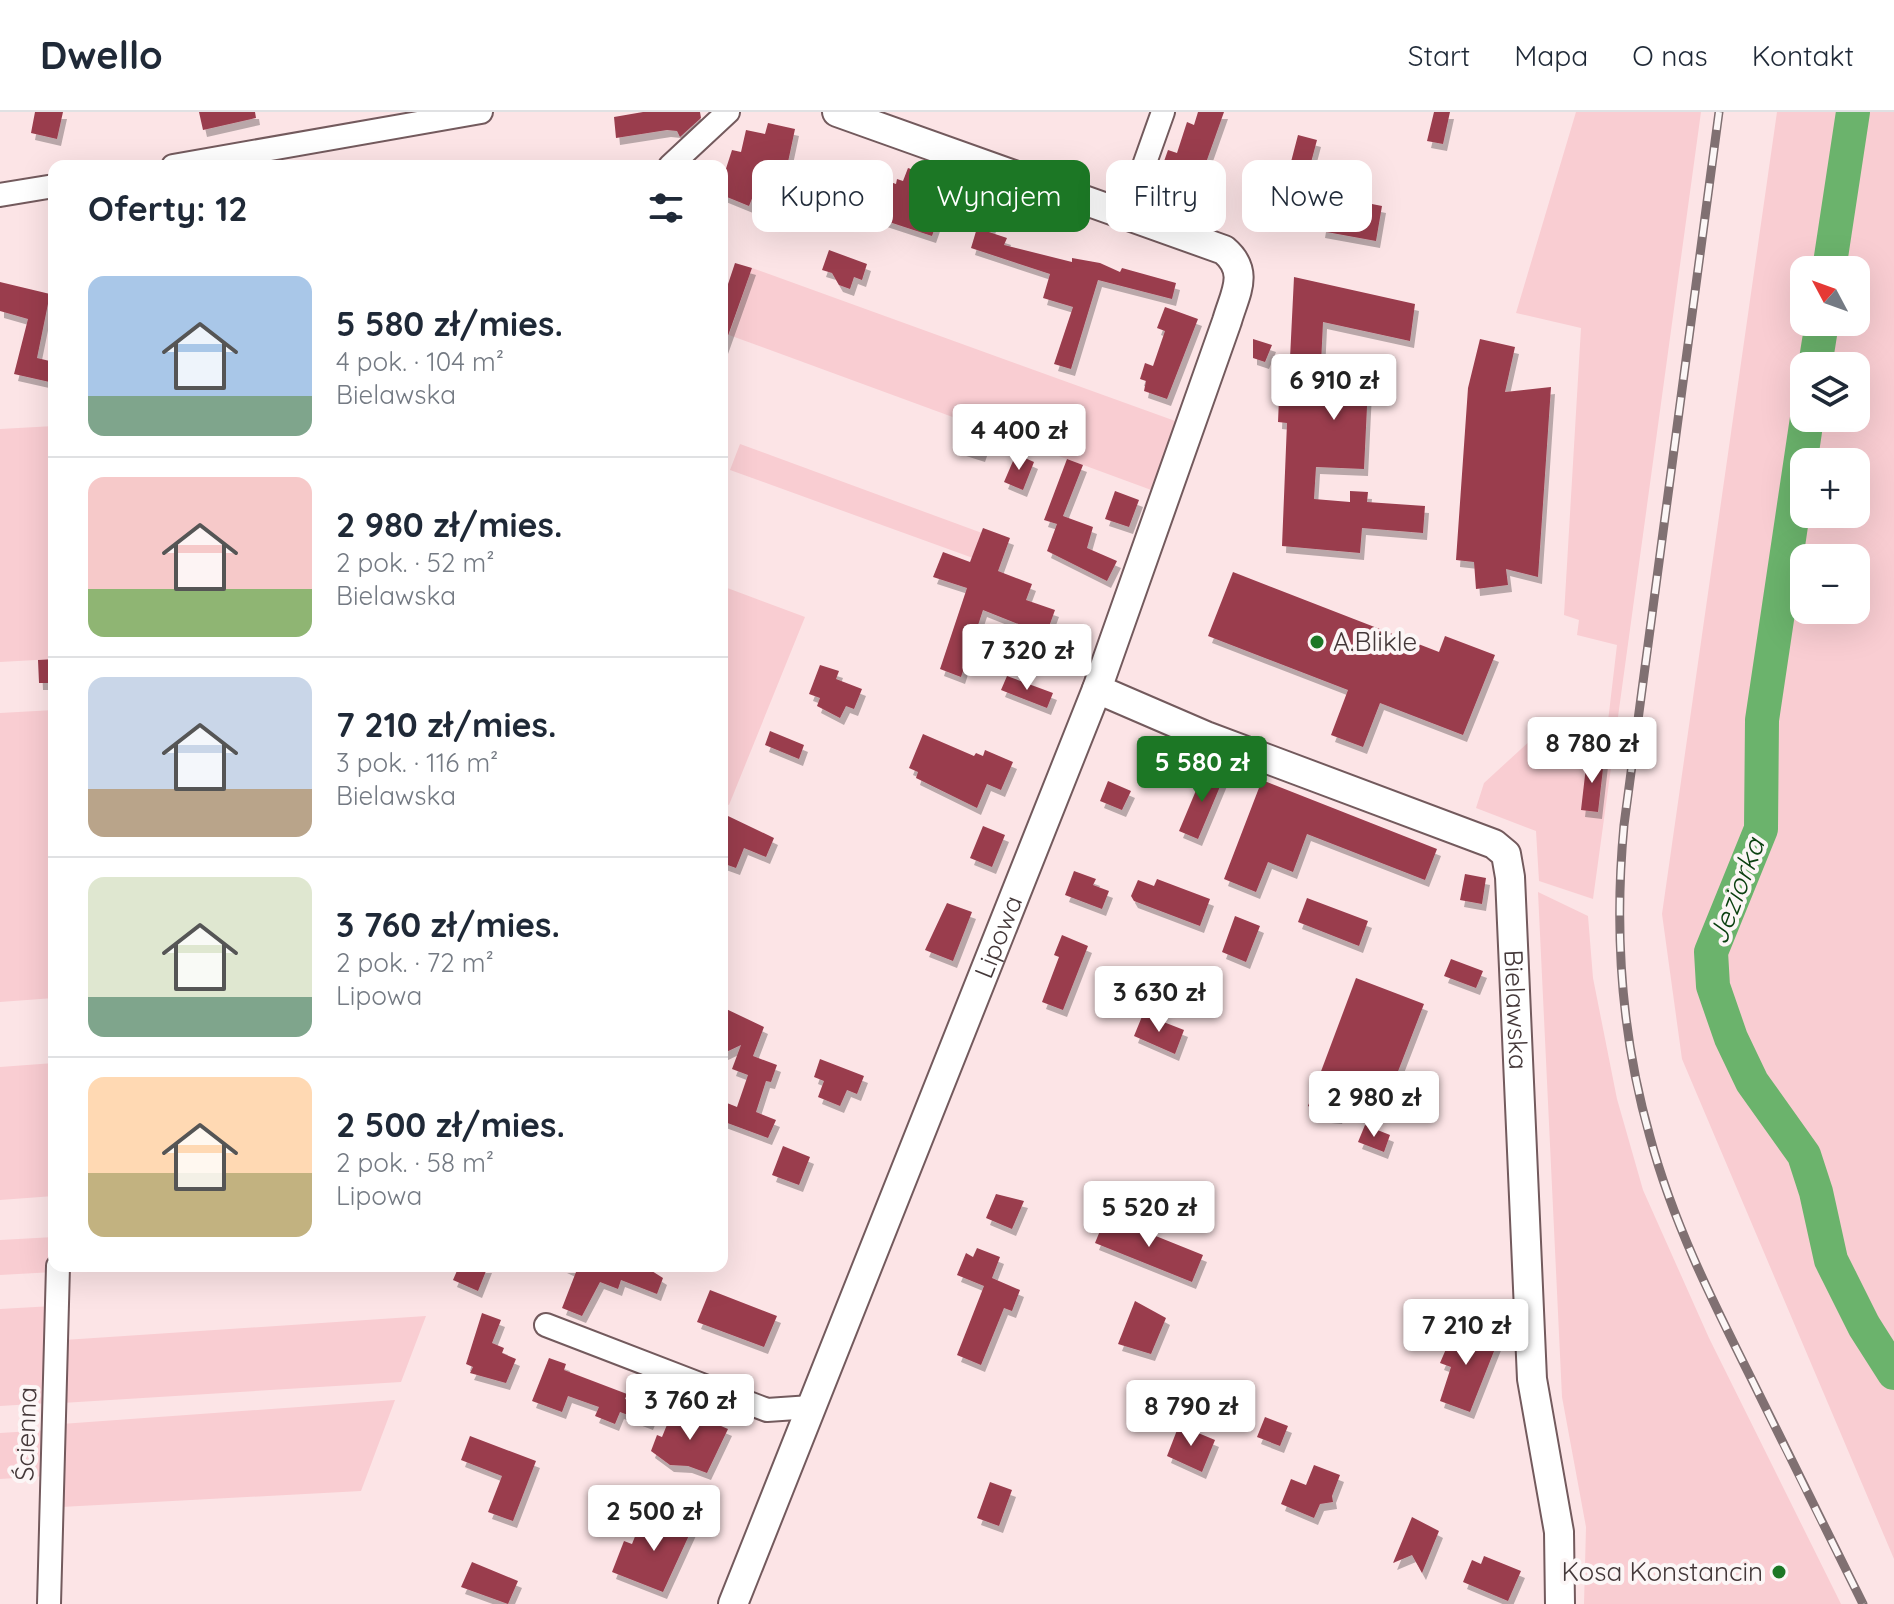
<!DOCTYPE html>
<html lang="pl">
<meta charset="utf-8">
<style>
:root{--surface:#fff;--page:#f2f2f3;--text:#1f2937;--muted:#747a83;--line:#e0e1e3;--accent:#1c7725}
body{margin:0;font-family:Quicksand,sans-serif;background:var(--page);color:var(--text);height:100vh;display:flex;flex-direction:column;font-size:30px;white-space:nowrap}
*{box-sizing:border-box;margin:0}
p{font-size:26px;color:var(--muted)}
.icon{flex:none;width:44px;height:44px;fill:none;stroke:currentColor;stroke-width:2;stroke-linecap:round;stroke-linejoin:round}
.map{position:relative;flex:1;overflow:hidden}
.side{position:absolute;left:48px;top:48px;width:680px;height:1112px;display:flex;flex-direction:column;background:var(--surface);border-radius:16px;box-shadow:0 8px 32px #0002}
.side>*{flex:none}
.banner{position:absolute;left:752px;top:48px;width:760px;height:72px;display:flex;gap:16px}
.needle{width:52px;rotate:311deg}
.buttons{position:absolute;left:1790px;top:144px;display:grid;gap:16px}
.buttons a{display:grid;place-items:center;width:80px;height:80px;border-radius:16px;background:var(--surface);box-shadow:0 8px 32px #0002;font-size:40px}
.price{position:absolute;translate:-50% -68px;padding:0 18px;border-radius:8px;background:#fff;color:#222;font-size:26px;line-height:52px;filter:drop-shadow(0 2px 4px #0008)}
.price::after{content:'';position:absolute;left:50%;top:48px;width:24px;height:18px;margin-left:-12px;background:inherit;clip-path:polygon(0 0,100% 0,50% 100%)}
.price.current{background:var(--accent);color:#fff}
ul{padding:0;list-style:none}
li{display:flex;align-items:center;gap:24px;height:200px;padding:0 40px}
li+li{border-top:2px solid var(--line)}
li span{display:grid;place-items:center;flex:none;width:224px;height:160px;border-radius:16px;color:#555}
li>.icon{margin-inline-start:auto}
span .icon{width:96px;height:96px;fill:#fffc;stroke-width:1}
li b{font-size:34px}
h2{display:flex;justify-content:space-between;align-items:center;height:96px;padding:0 40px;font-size:34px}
.pill{padding:0 28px;border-radius:16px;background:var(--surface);box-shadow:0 8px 32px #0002;font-size:28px;line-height:72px}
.pill.current{background:var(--accent);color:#fff}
header{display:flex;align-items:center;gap:48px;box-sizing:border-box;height:112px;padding:0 40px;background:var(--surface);border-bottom:2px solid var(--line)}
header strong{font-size:38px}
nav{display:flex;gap:44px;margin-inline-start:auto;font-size:28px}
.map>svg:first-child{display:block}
</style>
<header>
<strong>Dwello</strong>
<nav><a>Start</a><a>Mapa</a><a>O nas</a><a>Kontakt</a></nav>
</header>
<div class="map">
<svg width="1894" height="1492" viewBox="0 0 1894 1492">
<defs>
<filter id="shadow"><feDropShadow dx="4" dy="7" stdDeviation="0" flood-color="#0004"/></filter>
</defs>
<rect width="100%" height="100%" fill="#fce4e6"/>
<path fill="#f9cdd2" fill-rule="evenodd" d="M1576 0H1701L1593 787 1539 769 1536 719 1476 696 1484 671 1532 627 1604 643 1617 533 1577 523 1579 508 1564 503 1581 216 1516 201Z
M1777 0H1894V1447L1682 947 1662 802ZM1804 158H1856V210H1804ZM1804 254H1856V306H1804ZM1804 350H1856V402H1804ZM1856 446V498H1804V446Z
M752 156 1178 310 1154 379 729 223Z
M54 314V547L0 550V317Z
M740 332 982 421 973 446 730 358Z
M722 474 805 505 729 693 722 690Z
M54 598V886L0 890V601Z
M1538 780 1588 804 1593 866 1617 987 1643 1078 1709 1226 1841 1492H1584L1586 1415 1562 1285Z
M54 951V1084L0 1088V955Z
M54 1125V1160L0 1163V1128Z
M53 1194 50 1291 0 1294V1197Z
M426 1204 401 1270 62 1291 64 1228Z
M395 1288 361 1379 61 1395V1312Z
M49 1318 47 1364 0 1367V1321Z"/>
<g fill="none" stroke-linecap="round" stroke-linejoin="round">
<path stroke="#6bb36c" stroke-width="34" d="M1829 158 1853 0
M1815 254 1822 210
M1807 306 1762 608 1761 717 1711 840 1713 874 1731 926 1752 970 1804 1043 1816 1080 1831 1148 1864 1214 1894 1261"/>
</g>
<path fill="#9a3d4e" filter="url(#shadow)" d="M35 0H63L57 27 31 21Z
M199 0H255L256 6 203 18Z
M643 0H700L701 6 680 25 677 19 667 18 616 26 614 5Z
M1198 0H1224L1202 62 1193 58 1179 97 1151 86 1168 38 1177 41 1187 10 1194 13Z
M1434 0H1450L1443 32 1427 29Z
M768 11 795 17 788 50 774 48 771 59 764 57 749 94 722 83V69L732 38 741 40 746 18 765 22Z
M1298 23 1317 28 1305 73 1310 74 1307 89 1273 83 1276 67 1286 69Z
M848 55 896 72 897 67 903 69 908 56 931 64 920 98 939 104 932 124 880 107 884 95 850 83 846 96 806 82 815 58 843 68Z
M1327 83 1382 94 1376 129 1321 119Z
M962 84 997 97 990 119 955 107Z
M977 116 1007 126 1004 133 1072 150V146L1100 151 1120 160 1122 156 1176 171 1172 187 1098 168 1071 257 1054 252 1073 195 1043 186 1050 162 971 136Z
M829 138 867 152 862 168 854 165 850 177 839 173 832 161 822 158Z
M735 151 752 156 724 235 722 190Z
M1294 165 1415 192 1410 229 1323 210 1320 273 1368 274 1364 357 1316 355 1314 387 1350 390V379L1368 380 1367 390 1425 394 1423 421 1362 416 1360 441 1282 434 1287 311 1278 310 1279 286 1288 287Z
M0 170 50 182 37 246 54 250V271L14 262 28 207 0 199Z
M1165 195 1198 207 1167 287 1144 279 1146 269 1140 267 1145 251 1153 254 1165 219 1157 216Z
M1253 227 1272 233 1265 250 1253 246Z
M1480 227 1515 235 1505 280 1551 275 1538 465 1506 457 1508 473 1476 477 1474 450 1456 448 1468 276Z
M968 312 989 320 981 343 959 336Z
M1016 342 1034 350 1023 378 1004 370Z
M1067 347 1083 353 1063 404 1093 415 1087 436 1117 449 1107 469 1047 439 1057 412 1044 408Z
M1115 379 1139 388 1129 415 1105 407Z
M983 416 1010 426 998 459 1032 472 1026 488 1055 498 1046 523 983 498 961 565 940 557 967 476 933 465 943 440 970 450Z
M1233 460 1439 540 1445 524 1495 543 1463 623 1380 591 1363 635 1331 623 1348 578 1208 524Z
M54 547V571H39L38 548Z
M820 553 839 559 836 567 862 577 854 597 846 594 840 606 817 594 820 586 809 582Z
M1007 564 1053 581 1047 596 1001 578Z
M770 619 804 633 799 647 765 633Z
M923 622 974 644 976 641 983 644 985 638 1013 650 1001 678 987 672 977 696 916 666 918 660 909 656Z
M1587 646 1604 648 1598 700 1581 698Z
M1205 657 1224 665 1198 727 1179 719Z
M1262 668 1437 737 1425 768 1307 722 1293 760 1268 750 1256 780 1224 767Z
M1108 669 1131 679 1122 698 1100 689Z
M728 704 774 726 766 745 744 736 736 756 722 751V706L727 708Z
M983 714 1005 723 992 755 970 746Z
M1074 759 1096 767 1093 773 1109 779 1102 797 1065 783Z
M1465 762 1486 766 1482 792 1460 788Z
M1157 767 1210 787 1200 814 1134 789 1131 784 1138 768 1154 774Z
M1307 786 1368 809 1359 834 1298 810Z
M947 791 972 800 953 849 925 838Z
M1235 804 1260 814 1246 850 1222 840Z
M1062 823 1088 834 1063 898 1042 890 1059 845 1054 843Z
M1451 847 1483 859 1476 876 1444 864Z
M1356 866 1424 892 1392 975 1355 961 1338 1005 1327 1004 1308 994Z
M722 895 764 915 753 944 777 953 771 970 766 969 756 1000 776 1008 768 1026 722 1009V989L737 995 748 963 732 957 741 933 722 942 727 919 722 917Z
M1143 902 1184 918 1175 942 1134 924Z
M820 947 864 964 857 982 847 978 840 994 818 985 824 969 814 965Z
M1365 1013 1390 1023 1384 1040 1358 1030Z
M783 1034 810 1045 799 1073 772 1063Z
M996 1082 1024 1089 1012 1117 986 1106Z
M1106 1104 1203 1143 1192 1170 1095 1131Z
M977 1136 1000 1145 992 1166 1020 1178 1012 1199 1004 1196 981 1253 957 1243 984 1174 957 1163 966 1141 973 1145Z
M459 1154H488L478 1179 453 1168Z
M563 1154H644L663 1166 657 1182 621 1168 618 1177 600 1170 582 1204 562 1196 576 1160Z
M710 1178 777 1204 764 1235 697 1210Z
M1135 1189 1166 1206 1151 1242 1118 1232Z
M482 1201 501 1208 492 1231 504 1236 502 1241 516 1247 506 1271 470 1261 473 1255 466 1252Z
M1455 1216 1498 1229 1470 1300 1440 1289 1451 1255 1440 1251Z
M549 1246 566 1252 564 1258 627 1282 625 1287 654 1299 649 1311 620 1300 615 1312 595 1304 599 1295 568 1284 562 1300 532 1289Z
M673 1298 690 1304 691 1301 728 1317 707 1361 688 1354 670 1353 651 1339 657 1323 662 1325Z
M1265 1305 1288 1314 1280 1334 1257 1325Z
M1179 1313 1215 1328 1202 1360 1167 1344Z
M470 1324 536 1349 513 1409 488 1400 502 1364 461 1348Z
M1314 1353 1340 1363 1332 1384 1333 1390 1320 1392 1314 1406 1281 1392 1291 1367 1306 1373Z
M990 1370 1012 1378 999 1414 977 1406Z
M676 1400 696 1408 663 1480 612 1460 624 1429 632 1432 640 1412 667 1422Z
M1412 1405 1439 1419 1422 1461 1412 1443 1393 1451Z
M1484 1444 1521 1459 1508 1489 1463 1470 1472 1448 1481 1452Z
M472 1450 518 1469 508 1492 461 1475Z"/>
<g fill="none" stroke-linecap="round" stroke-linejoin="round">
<defs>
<path id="minor" d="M173 54 481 0
M670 54 728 0
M0 83 54 74
M1126 104 1163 0
M546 1213 767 1298 811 1295
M49 1492 58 1154"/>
<g id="tertiary">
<path id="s1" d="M1097 577 1206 624 1494 732 1506 742 1510 765 1532 1267 1559 1420 1560 1492"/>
<path id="s2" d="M733 1492 1097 577 1227 209C1235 181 1250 160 1224 138L837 0"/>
</g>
</defs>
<use href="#minor" stroke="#735a5d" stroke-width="26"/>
<use href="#tertiary" stroke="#735a5d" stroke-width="32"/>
<use href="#minor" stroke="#fff" stroke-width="22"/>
<use href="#tertiary" stroke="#fff" stroke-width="28"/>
<defs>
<path id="rail" d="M1719 0 1624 713C1614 818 1621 923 1650 1025 1673 1111 1713 1190 1753 1270 1789 1344 1826 1418 1863 1492"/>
</defs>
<use href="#rail" stroke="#807072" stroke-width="9"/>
<use href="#rail" stroke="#fcf6f6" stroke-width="6" stroke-dasharray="18" stroke-linecap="butt"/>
</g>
<g fill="#1c7725" stroke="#fcf6f6" stroke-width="3">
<circle cx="1317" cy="530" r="8"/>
<circle cx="1779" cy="1460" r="8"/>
</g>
<g text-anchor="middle" stroke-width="8" stroke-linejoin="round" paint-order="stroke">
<g font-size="26" fill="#443839" stroke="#fcf6f6" text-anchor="start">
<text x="1333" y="539">A.Blikle</text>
<text x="1763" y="1469" text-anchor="end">Kosa Konstancin</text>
</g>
<g font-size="26" fill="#443839" stroke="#fcf6f6">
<text dy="9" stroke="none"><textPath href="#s2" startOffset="718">Lipowa</textPath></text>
<text dy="9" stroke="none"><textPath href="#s1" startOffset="598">Bielawska</textPath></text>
<text transform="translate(26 1322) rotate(-88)" y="9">Ścienna</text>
</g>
<g font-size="28" font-style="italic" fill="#0b4010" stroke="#fcf6f6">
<text transform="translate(1736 779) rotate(-69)" y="10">Jeziorka</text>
</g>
</g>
</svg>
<div class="buttons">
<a><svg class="needle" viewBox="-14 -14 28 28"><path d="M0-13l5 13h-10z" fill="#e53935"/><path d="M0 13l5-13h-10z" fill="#747a83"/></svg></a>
<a><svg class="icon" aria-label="layers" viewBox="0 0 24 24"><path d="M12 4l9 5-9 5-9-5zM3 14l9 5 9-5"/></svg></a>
<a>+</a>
<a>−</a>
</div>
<b class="price" style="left:1334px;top:310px">6 910 zł</b>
<b class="price" style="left:1019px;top:360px">4 400 zł</b>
<b class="price" style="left:1027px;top:580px">7 320 zł</b>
<b class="price" style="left:1592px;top:673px">8 780 zł</b>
<b class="price current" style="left:1202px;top:692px">5 580 zł</b>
<b class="price" style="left:1159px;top:922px">3 630 zł</b>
<b class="price" style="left:1374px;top:1027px">2 980 zł</b>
<b class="price" style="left:1149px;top:1137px">5 520 zł</b>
<b class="price" style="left:1466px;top:1255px">7 210 zł</b>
<b class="price" style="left:690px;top:1330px">3 760 zł</b>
<b class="price" style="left:1191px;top:1336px">8 790 zł</b>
<b class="price" style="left:654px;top:1441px">2 500 zł</b>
<div class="banner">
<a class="pill">Kupno</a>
<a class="pill current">Wynajem</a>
<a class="pill">Filtry</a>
<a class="pill">Nowe</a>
</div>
<section class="side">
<h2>Oferty: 12<svg class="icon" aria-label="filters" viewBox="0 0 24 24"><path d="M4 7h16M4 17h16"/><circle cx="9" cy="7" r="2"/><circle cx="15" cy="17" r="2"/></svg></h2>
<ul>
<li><span style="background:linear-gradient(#a9c7e8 75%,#7fa58c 0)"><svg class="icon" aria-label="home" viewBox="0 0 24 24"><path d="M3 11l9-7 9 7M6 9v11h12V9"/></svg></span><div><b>5 580 zł/mies.</b><p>4 pok. · 104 m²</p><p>Bielawska</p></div></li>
<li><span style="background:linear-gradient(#f6c9c9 70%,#8fb573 0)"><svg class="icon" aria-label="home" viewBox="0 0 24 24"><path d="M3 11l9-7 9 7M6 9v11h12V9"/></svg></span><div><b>2 980 zł/mies.</b><p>2 pok. · 52 m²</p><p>Bielawska</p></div></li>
<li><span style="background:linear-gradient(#c9d6e8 70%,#b9a48a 0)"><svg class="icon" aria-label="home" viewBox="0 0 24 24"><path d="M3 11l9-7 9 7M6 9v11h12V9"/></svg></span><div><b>7 210 zł/mies.</b><p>3 pok. · 116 m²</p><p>Bielawska</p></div></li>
<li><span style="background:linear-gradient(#dfe7d0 75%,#7fa58c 0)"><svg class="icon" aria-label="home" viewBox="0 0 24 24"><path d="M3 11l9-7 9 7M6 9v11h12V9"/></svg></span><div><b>3 760 zł/mies.</b><p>2 pok. · 72 m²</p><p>Lipowa</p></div></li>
<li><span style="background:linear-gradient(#ffd9b3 60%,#c2b280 0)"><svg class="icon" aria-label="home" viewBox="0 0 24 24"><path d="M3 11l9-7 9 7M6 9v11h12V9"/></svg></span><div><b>2 500 zł/mies.</b><p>2 pok. · 58 m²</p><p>Lipowa</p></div></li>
</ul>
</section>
</div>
